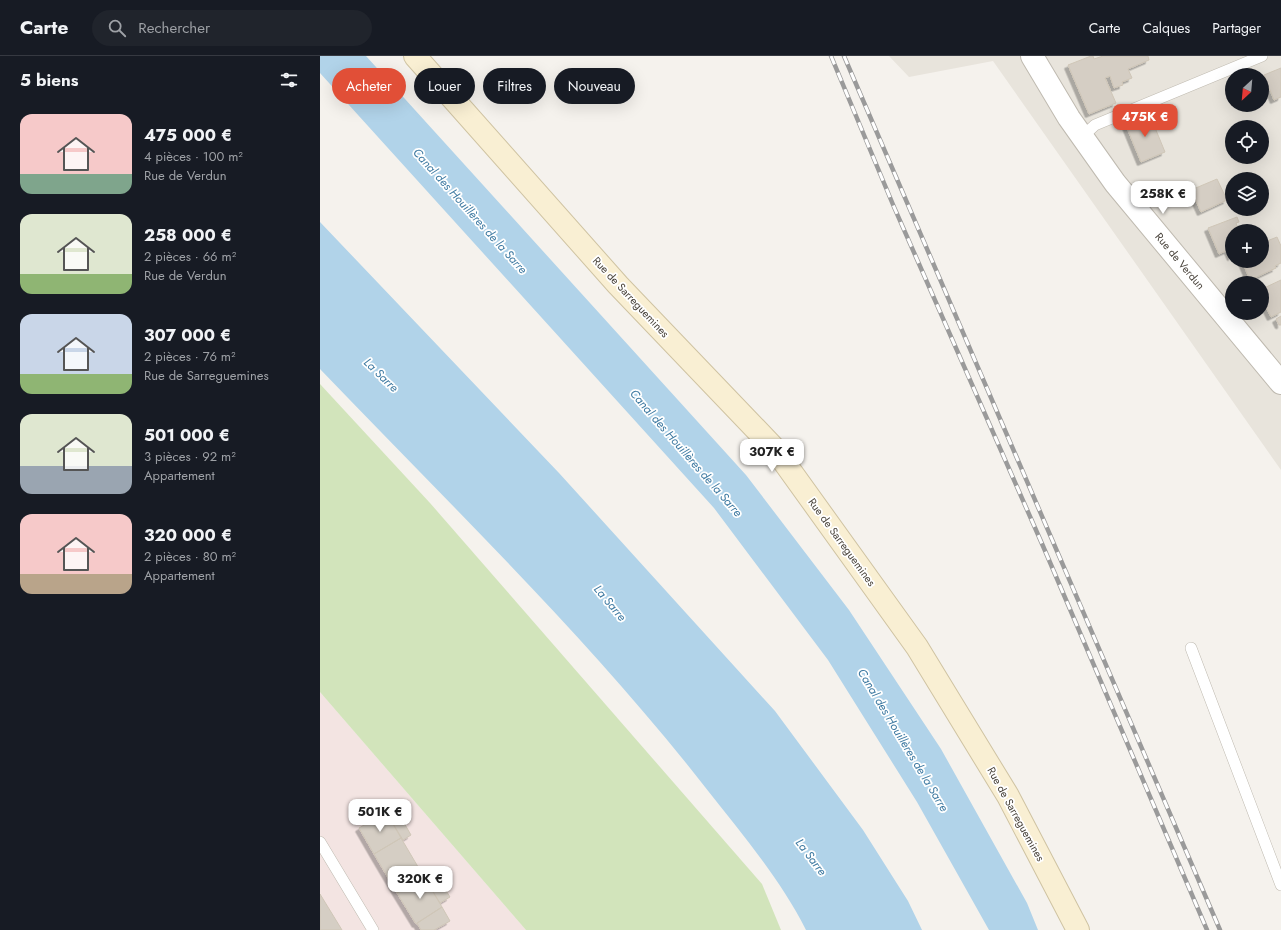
<!DOCTYPE html>
<html lang="fr">
<meta charset="utf-8">
<style>
:root{--surface:#171b24;--page:#20242c;--text:#f1f3f6;--muted:#9ea1a6;--line:#363941;--accent:#e14f37}
body{margin:0;font-family:Jost,sans-serif;background:var(--page);color:var(--text);height:100vh;display:flex;flex-direction:column;font-size:15px;white-space:nowrap}
*{box-sizing:border-box;margin:0}
p{font-size:13px;color:var(--muted)}
.icon{flex:none;width:22px;height:22px;fill:none;stroke:currentColor;stroke-width:2;stroke-linecap:round;stroke-linejoin:round}
.map{position:relative;flex:1;overflow:hidden}
.panel{display:flex;flex-direction:column;background:var(--surface);width:320px}
.panel>*{flex:none}
.top-card{position:absolute;left:12px;top:12px;width:380px;height:36px;display:flex;gap:8px}
.needle{width:26px;rotate:206deg}
.fabs{position:absolute;left:905px;top:12px;display:grid;gap:8px}
.fabs a{display:grid;place-items:center;width:44px;height:44px;border-radius:50%;background:var(--surface);box-shadow:0 4px 16px #0002;font-size:20px}
.price{position:absolute;translate:-50% -34px;padding:0 9px;border-radius:8px;background:#fff;color:#222;font-size:13px;line-height:26px;filter:drop-shadow(0 1px 2px #0008)}
.price::after{content:'';position:absolute;left:50%;top:24px;width:12px;height:9px;margin-left:-6px;background:inherit;clip-path:polygon(0 0,100% 0,50% 100%)}
.price.selected{background:var(--accent);color:#fff}
ul{padding:0;list-style:none}
li{display:flex;align-items:center;gap:12px;height:100px;padding:0 20px}
li span{display:grid;place-items:center;flex:none;width:112px;height:80px;border-radius:12px;color:#555}
li>.icon{margin-inline-start:auto}
span .icon{width:48px;height:48px;fill:#fffc;stroke-width:1}
li b{font-size:17px}
h2{display:flex;justify-content:space-between;align-items:center;height:48px;padding:0 20px;font-size:17px}
.chip{padding:0 14px;border-radius:18px;background:var(--surface);box-shadow:0 4px 16px #0002;font-size:14px;line-height:36px}
.chip.selected{background:var(--accent);color:#fff}
header{display:flex;align-items:center;gap:24px;box-sizing:border-box;height:56px;padding:0 20px;background:var(--surface);border-bottom:1px solid var(--line)}
header strong{font-size:19px}
nav{display:flex;gap:22px;margin-inline-start:auto;font-size:14px}
.search{width:280px;height:36px;background:var(--page);display:flex;align-items:center;gap:10px;box-sizing:border-box;padding:0 14px;border-radius:22px;color:var(--muted);font-size:15px}
main{display:flex;flex:1;min-height:0}
.map>svg:first-child{display:block}
</style>
<header>
<strong>Carte</strong>
<div class="search"><svg class="icon" aria-label="search" viewBox="0 0 24 24"><circle cx="10" cy="10" r="6"/><path d="M15 15l6 6"/></svg>Rechercher</div>
<nav><a>Carte</a><a>Calques</a><a>Partager</a></nav>
</header>
<main>
<section class="panel">
<h2>5 biens<svg class="icon" aria-label="filters" viewBox="0 0 24 24"><path d="M4 7h16M4 17h16"/><circle cx="9" cy="7" r="2"/><circle cx="15" cy="17" r="2"/></svg></h2>
<ul>
<li><span style="background:linear-gradient(#f6c9c9 75%,#7fa58c 0)"><svg class="icon" aria-label="home" viewBox="0 0 24 24"><path d="M3 11l9-7 9 7M6 9v11h12V9"/></svg></span><div><b>475 000 €</b><p>4 pièces · 100 m²</p><p>Rue de Verdun</p></div></li>
<li><span style="background:linear-gradient(#dfe7d0 75%,#8fb573 0)"><svg class="icon" aria-label="home" viewBox="0 0 24 24"><path d="M3 11l9-7 9 7M6 9v11h12V9"/></svg></span><div><b>258 000 €</b><p>2 pièces · 66 m²</p><p>Rue de Verdun</p></div></li>
<li><span style="background:linear-gradient(#c9d6e8 75%,#8fb573 0)"><svg class="icon" aria-label="home" viewBox="0 0 24 24"><path d="M3 11l9-7 9 7M6 9v11h12V9"/></svg></span><div><b>307 000 €</b><p>2 pièces · 76 m²</p><p>Rue de Sarreguemines</p></div></li>
<li><span style="background:linear-gradient(#dfe7d0 65%,#9aa5b1 0)"><svg class="icon" aria-label="home" viewBox="0 0 24 24"><path d="M3 11l9-7 9 7M6 9v11h12V9"/></svg></span><div><b>501 000 €</b><p>3 pièces · 92 m²</p><p>Appartement</p></div></li>
<li><span style="background:linear-gradient(#f6c9c9 75%,#b9a48a 0)"><svg class="icon" aria-label="home" viewBox="0 0 24 24"><path d="M3 11l9-7 9 7M6 9v11h12V9"/></svg></span><div><b>320 000 €</b><p>2 pièces · 80 m²</p><p>Appartement</p></div></li>
</ul>
</section>
<div class="map">
<svg width="961" height="874" viewBox="0 0 961 874">
<defs>
<filter id="shadow"><feDropShadow dx="-3.5" dy="3.5" stdDeviation="0" flood-color="#0004"/></filter>
</defs>
<rect width="100%" height="100%" fill="#f5f2ed"/>
<path fill="#e8e4dc" fill-rule="evenodd" d="M569 0H961V414L673 5 589 21ZM912 19H942V49H912ZM912 71H942V101H912ZM912 123H942V153H912ZM912 175H942V205H912ZM912 227H942V257H912Z"/>
<path fill="#f3e4e2" d="M0 636 206 874H0Z"/>
<path fill="#d2e4bb" d="M0 328 110 447 442 828 461 874H206L0 636Z"/>
<path fill="#b1d3e9" d="M0 0H46L426 419 529 554 621 693 707 847 718 874H669L597 746 508 604 394 452 0 17Z
M0 166 239 417 455 655 543 774 588 845 602 874H486C460 822 421 777 385 731 269 582 131 450 0 313Z"/>
<path fill="#d5cec4" stroke="#cfc6b7" filter="url(#shadow)" d="M771 0H773L774 3 783 0H828L829 4 808 13 812 22 802 26 803 29 794 32 790 20 785 22 796 47 769 58 748 9Z
M961 12V41L954 44 944 19Z
M829 57 845 96 821 106 805 67Z
M897 123 907 144 881 156 871 134Z
M917 161 919 166 916 167 919 175H912V201H911L908 194 899 198 888 172Z
M957 181 961 190V207L955 210 956 212 930 224 922 205H942V187Z
M961 224V256L951 261 942 243V233Z
M961 260V269H959L956 263Z
M76 753 91 779 83 784 67 758Z
M66 756 81 782 54 798 39 772Z
M81 782 104 821 77 837 54 798Z
M114 815 130 841 120 847 104 821Z
M104 821 122 851 96 868 77 837Z
M0 838 22 874H0Z
M122 851 130 865 114 874H101L97 867Z"/>
<g fill="none" stroke-linecap="round" stroke-linejoin="round">
<defs>
<path id="lane" d="M762 81 775 69 942 0
M871 592 961 829
M0 786 53 874"/>
<path id="street" d="M712 0 749 62 795 127 961 327"/>
<path id="secondary" d="M95 0 298 229 454 392 597 591 688 740 758 874"/>
</defs>
<use href="#lane" stroke="#bfbab0" stroke-width="12"/>
<use href="#street" stroke="#bfbab0" stroke-width="24"/>
<use href="#secondary" stroke="#cfc3a2" stroke-width="24"/>
<use href="#lane" stroke="#fff" stroke-width="11"/>
<use href="#street" stroke="#fff" stroke-width="22"/>
<use href="#secondary" stroke="#f9efd3" stroke-width="22"/>
<defs>
<path id="rail" d="M511 0 574 151 723 490 887 874
M524 0 900 874"/>
</defs>
<use href="#rail" stroke="#9a9a9a" stroke-width="4.5"/>
<use href="#rail" stroke="#fff" stroke-width="3" stroke-dasharray="9" stroke-linecap="butt"/>
</g>
<g text-anchor="middle" stroke-width="3.5" stroke-linejoin="round" paint-order="stroke">
<g font-size="11" fill="#49433b" stroke="#fff">
<text transform="translate(860 205) rotate(50)" y="4">Rue de Verdun</text>
<text transform="translate(311 241) rotate(47)" y="4">Rue de Sarreguemines</text>
<text transform="translate(522 486) rotate(54)" y="4">Rue de Sarreguemines</text>
<text transform="translate(696 758) rotate(61)" y="4">Rue de Sarreguemines</text>
</g>
<g font-size="12" font-style="italic" fill="#3d79a1" stroke="#fff">
<text transform="translate(150 155) rotate(48)" y="4">Canal des Houillères de la Sarre</text>
<text transform="translate(61 319) rotate(44)" y="4">La Sarre</text>
<text transform="translate(366 397) rotate(49)" y="4">Canal des Houillères de la Sarre</text>
<text transform="translate(290 547) rotate(50)" y="4">La Sarre</text>
<text transform="translate(583 684) rotate(59)" y="4">Canal des Houillères de la Sarre</text>
<text transform="translate(491 801) rotate(53)" y="4">La Sarre</text>
</g>
</g>
</svg>
<div class="fabs">
<a><svg class="needle" viewBox="-14 -14 28 28"><path d="M0-13l5 13h-10z" fill="#e53935"/><path d="M0 13l5-13h-10z" fill="#9ea1a6"/></svg></a>
<a><svg class="icon" aria-label="locate" viewBox="0 0 24 24"><circle cx="12" cy="12" r="6"/><path d="M12 2v4M12 18v4M2 12h4M18 12h4"/></svg></a>
<a><svg class="icon" aria-label="layers" viewBox="0 0 24 24"><path d="M12 4l9 5-9 5-9-5zM3 14l9 5 9-5"/></svg></a>
<a>+</a>
<a>−</a>
</div>
<b class="price selected" style="left:825px;top:82px">475K €</b>
<b class="price" style="left:843px;top:159px">258K €</b>
<b class="price" style="left:452px;top:417px">307K €</b>
<b class="price" style="left:60px;top:777px">501K €</b>
<b class="price" style="left:100px;top:844px">320K €</b>
<div class="top-card">
<a class="chip selected">Acheter</a>
<a class="chip">Louer</a>
<a class="chip">Filtres</a>
<a class="chip">Nouveau</a>
</div>
</div>
</main>
